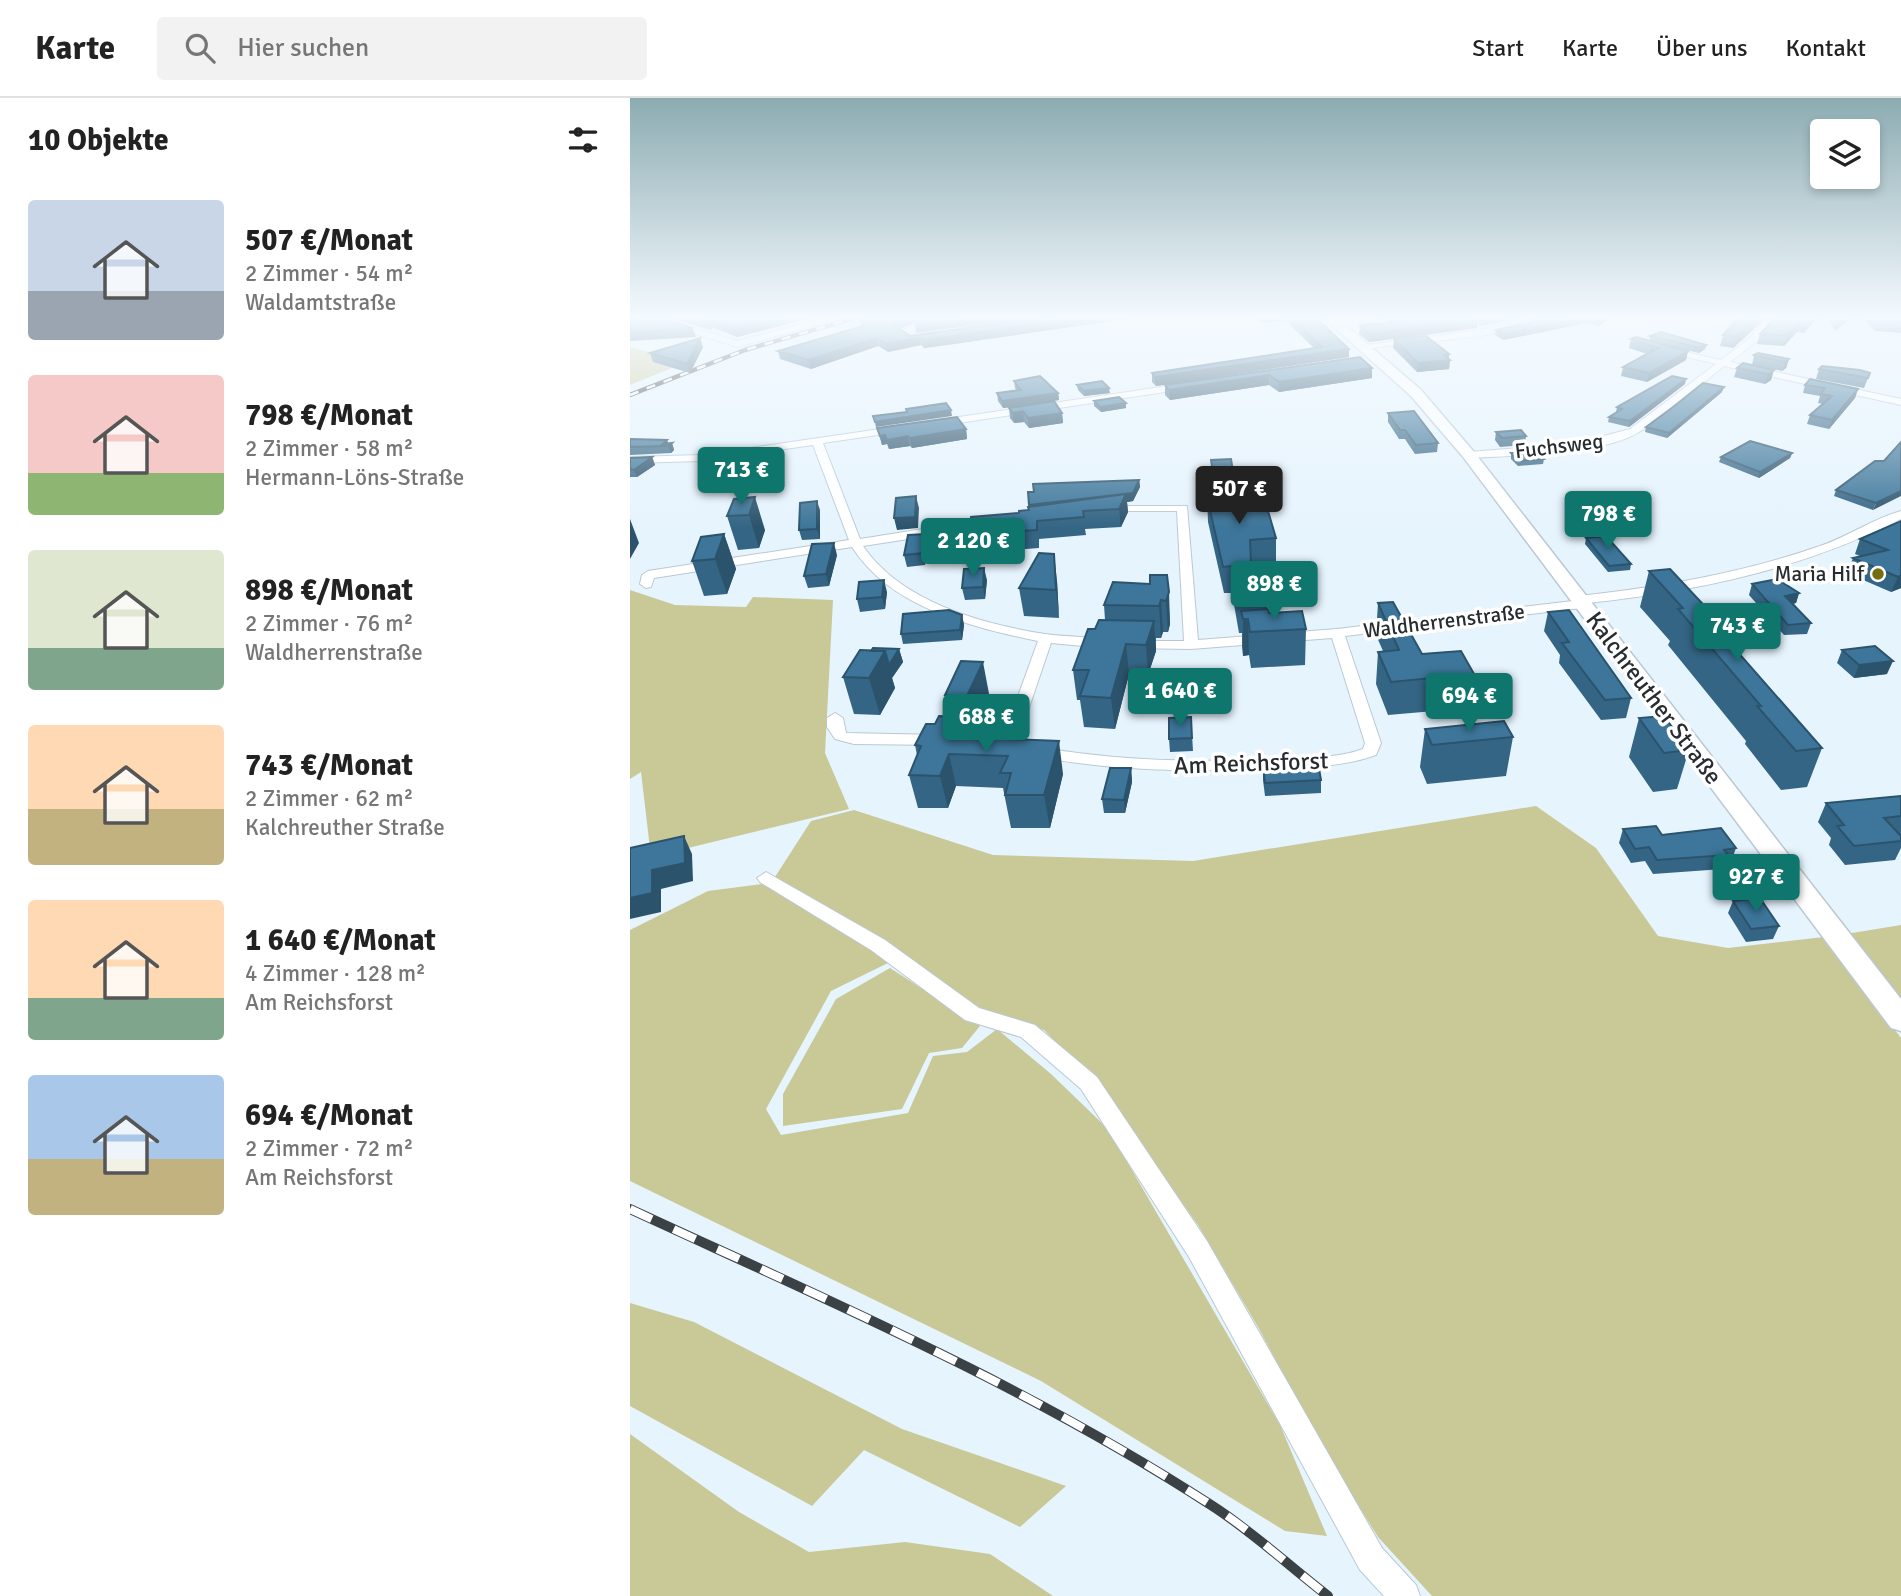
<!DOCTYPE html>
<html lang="de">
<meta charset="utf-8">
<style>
:root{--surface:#fff;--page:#f2f2f2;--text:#222;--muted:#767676;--line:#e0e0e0;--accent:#0f766e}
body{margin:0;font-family:Signika,sans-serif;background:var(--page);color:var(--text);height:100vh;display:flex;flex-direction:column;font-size:26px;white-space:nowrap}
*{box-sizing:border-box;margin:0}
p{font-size:23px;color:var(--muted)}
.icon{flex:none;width:38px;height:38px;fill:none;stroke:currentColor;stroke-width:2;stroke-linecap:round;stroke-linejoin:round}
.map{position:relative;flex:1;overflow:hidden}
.panel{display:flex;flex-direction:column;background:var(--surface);width:630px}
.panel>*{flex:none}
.tools{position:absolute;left:1180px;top:21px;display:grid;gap:14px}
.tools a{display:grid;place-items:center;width:70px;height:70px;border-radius:7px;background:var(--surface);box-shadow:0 4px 10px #0003;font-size:35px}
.price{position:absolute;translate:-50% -60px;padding:0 16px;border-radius:7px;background:var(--accent);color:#fff;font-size:23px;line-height:46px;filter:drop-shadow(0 2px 4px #0008)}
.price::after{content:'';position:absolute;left:50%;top:42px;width:21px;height:16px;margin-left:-10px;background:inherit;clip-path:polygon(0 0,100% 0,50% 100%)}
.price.selected{background:#222;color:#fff}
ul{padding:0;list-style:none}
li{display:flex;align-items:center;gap:21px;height:175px;padding:0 28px}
li span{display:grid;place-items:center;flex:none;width:196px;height:140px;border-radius:7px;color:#555}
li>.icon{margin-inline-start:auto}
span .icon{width:84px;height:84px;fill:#fffc;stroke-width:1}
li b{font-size:30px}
h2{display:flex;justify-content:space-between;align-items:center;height:84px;padding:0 28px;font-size:30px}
header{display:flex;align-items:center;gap:42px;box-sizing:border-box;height:98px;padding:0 35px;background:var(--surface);border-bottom:2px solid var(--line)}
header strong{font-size:33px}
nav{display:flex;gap:38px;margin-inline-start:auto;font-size:24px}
.search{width:490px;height:63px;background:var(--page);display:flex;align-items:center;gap:18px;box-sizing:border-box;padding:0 24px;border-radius:7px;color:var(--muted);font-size:26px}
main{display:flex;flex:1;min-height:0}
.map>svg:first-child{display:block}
</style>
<header>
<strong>Karte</strong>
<div class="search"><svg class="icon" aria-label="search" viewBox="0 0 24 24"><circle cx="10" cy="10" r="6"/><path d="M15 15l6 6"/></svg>Hier suchen</div>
<nav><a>Start</a><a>Karte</a><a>Über uns</a><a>Kontakt</a></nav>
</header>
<main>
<section class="panel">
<h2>10 Objekte<svg class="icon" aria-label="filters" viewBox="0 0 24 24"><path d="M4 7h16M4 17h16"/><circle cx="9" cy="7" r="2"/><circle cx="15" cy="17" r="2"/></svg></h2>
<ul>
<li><span style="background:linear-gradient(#c9d6e8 65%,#9aa5b1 0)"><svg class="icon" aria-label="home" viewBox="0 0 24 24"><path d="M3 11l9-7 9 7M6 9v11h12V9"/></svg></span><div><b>507 €/Monat</b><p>2 Zimmer · 54 m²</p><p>Waldamtstraße</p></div></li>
<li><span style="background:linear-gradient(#f6c9c9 70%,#8fb573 0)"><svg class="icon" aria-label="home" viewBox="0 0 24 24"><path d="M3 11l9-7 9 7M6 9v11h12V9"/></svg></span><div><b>798 €/Monat</b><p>2 Zimmer · 58 m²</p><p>Hermann-Löns-Straße</p></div></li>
<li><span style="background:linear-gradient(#dfe7d0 70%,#7fa58c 0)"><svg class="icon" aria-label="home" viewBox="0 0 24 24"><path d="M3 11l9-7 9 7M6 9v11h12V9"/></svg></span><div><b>898 €/Monat</b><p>2 Zimmer · 76 m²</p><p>Waldherrenstraße</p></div></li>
<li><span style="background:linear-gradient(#ffd9b3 60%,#c2b280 0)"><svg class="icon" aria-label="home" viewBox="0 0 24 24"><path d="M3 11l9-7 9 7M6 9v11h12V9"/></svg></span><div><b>743 €/Monat</b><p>2 Zimmer · 62 m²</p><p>Kalchreuther Straße</p></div></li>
<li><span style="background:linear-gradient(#ffd9b3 70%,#7fa58c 0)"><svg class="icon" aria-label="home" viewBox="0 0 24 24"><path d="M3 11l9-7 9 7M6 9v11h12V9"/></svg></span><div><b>1 640 €/Monat</b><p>4 Zimmer · 128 m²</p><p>Am Reichsforst</p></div></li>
<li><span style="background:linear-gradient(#a9c7e8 60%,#c2b280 0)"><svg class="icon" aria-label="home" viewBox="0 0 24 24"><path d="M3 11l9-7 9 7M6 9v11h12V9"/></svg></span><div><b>694 €/Monat</b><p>2 Zimmer · 72 m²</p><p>Am Reichsforst</p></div></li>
</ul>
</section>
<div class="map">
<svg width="1271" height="1498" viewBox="0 0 1271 1498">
<rect width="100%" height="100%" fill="#e6f4fe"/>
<path fill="#c9c897" d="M0 249 37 259 23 265 43 262 54 265 0 287Z
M0 492 45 507 116 509 123 499 203 502 195 655 219 711 21 759 11 674 0 681Z
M906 708 966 750 1028 838 1098 850 1194 839 1271 940V1498H802L748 1439 692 1349 628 1229 568 1127 466 986 414 932 355 916 145 779 181 723 224 712 363 757 563 763Z
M132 786 206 824 258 865 201 893 136 1011 151 1037 278 1015 303 958 337 954 367 931 421 976 478 1031 650 1327 697 1438 655 1433 411 1283 0 1083V832L78 793Z
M1271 827V903L1216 836Z
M260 870 350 928 332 950 299 955 272 1011 153 1028V996L206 901Z
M0 1205 64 1224 272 1331 436 1388 390 1429 234 1352 182 1408 0 1308Z
M0 1336 109 1414 179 1454 275 1444 360 1456 423 1498H0Z"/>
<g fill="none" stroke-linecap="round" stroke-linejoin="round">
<defs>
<path id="street" d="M15 220H29L108 243 195 220H209L108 249Z
M309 220H322L278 235 283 238H293V242L278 243 267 234Z
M912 220H929L851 238 732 251 728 248 851 232Z
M1139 220H1148L1127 243 1100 264 1271 301V307L1094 268C1066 290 1039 316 1009 334 970 358 885 357 839 360L834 357 839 354 943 346 1000 331 1086 266 1033 253V249L1091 262 1121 239Z
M558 285 563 288 561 290 309 328 304 325 309 322Z
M271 328 276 331 275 333 193 345 230 441 362 420 368 424 362 428 233 448C271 504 352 526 415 536 436 539 459 538 480 543V549L475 550 421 545 387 645C474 663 560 665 648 661 677 659 706 661 733 651L735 645 702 540 561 551 498 550 496 547 503 543H554L547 413H474L470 412V408H557L568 542 707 531 943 503 944 499 949 498C1030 489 1109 476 1187 449 1216 440 1242 421 1271 413V421C1173 471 1067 493 958 505L957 509 952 510 715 538 751 645 746 657C713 669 679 669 645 670 554 675 462 673 372 651L370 648 408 543C341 529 261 510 222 449L24 480 21 489 16 490 10 486 12 477 18 473 219 442 183 347 72 363 0 365V359L72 357Z
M205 615 213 620 216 635 312 637 320 642 312 647 224 646 205 641 197 629V620Z
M136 774 255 842 349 910 405 927 467 979 577 1143 752 1450 786 1487 790 1498H754L730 1472 559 1159 451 991 391 939 335 922 241 852 130 784 127 780Z"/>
<path id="secondary" d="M694 220H707L791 292 844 354 1271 901V933L1261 930 834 360 781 298Z"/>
</defs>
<use href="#street" stroke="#bbc8d2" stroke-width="2"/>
<use href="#secondary" stroke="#bbc8d2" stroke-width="3"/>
<use href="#street" fill="#fff" fill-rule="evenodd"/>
<use href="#secondary" fill="#fff" fill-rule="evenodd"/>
<defs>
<path id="rail-far1" d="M0 297 115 252 224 220"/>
<path id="rail" d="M0 1111C197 1202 398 1288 581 1407 622 1433 659 1468 698 1498"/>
</defs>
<use href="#rail-far1" stroke="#3b4246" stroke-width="4.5"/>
<use href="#rail" stroke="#3b4246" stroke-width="10"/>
<use href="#rail-far1" stroke="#fff" stroke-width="2.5" stroke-dasharray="9" stroke-linecap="butt"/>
<use href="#rail" stroke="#fff" stroke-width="8" stroke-dasharray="24" stroke-linecap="butt"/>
</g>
<path fill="#346584" d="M39 220H180L107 239 82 229 81 232Z
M626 220H686L719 259 526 288 522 284V275L684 250 656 223 631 225Z
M753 220H846L848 222 847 230 739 244 729 236 730 227 759 225Z
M915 220H981L968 228 957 225 873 242 865 237 866 232Z
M1108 220H1136L1103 250 1090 248 1093 237Z
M1144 220H1187L1174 235 1167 234 1154 248 1127 246 1130 236Z
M1198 220H1221L1205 233Z
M1233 220H1271V235L1245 233Z
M481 223 325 246 294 250 291 247 258 254 248 248 181 271 150 261 148 253 232 228 269 231 280 238Z
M1020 238 1076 247 1075 251 1069 255 1019 243Z
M70 240 73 249 60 275 23 264 20 255Z
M764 241 819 256V260L820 262 819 271 787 274 763 250Z
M1001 241 1058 253 1056 262 1017 284 991 278 993 269 1017 256 999 250Z
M1124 257 1159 261 1156 270 1152 273 1122 267Z
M730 259 742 280 649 294 639 287 540 302 535 297V287Z
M1107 270 1144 272 1141 282 1135 286 1104 279Z
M1189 271 1240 275 1234 290 1186 281Z
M384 283 428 295 429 302 373 310 368 303 367 295 387 293 385 290Z
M1055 286 999 329 978 324 979 319 986 314 987 309Z
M447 287 480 295 454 298 448 292Z
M1175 287 1228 291 1225 300 1199 331 1177 326 1180 317 1193 306 1188 305 1190 298 1173 295Z
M1092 294 1037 340 1015 334 1016 329Z
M464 303 496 310 471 314 464 308Z
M379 310 432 315 433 325 399 330 394 324 384 325 380 320Z
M758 315 808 345 807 354 785 356 775 341H769L758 324Z
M247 330 336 331 337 341 282 350 280 348 259 351 257 346 252 347Z
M866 334 896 338 895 347 870 349 865 342Z
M0 341 37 342 38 345H42L44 352 41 355 0 357Z
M1271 344 1243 412 1204 398 1206 392 1254 363Z
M881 355 914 361 913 366 888 368 881 361Z
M1162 355 1160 360 1129 380 1089 364 1091 359Z
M22 359 25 367 7 379H0V360Z
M581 362 603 374 629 397 646 440V466L621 468 622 487 637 506V511L639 515 676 531 675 567 621 570 619 557 613 558 612 549V535H609L602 495H594L578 424 577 399H584L582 387Z
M509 382 510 389 503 403 497 404 498 414 491 429 455 431 456 437 409 441V450L344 455 340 436 399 412Z
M104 401 135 432 129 450 108 452 97 418Z
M190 412V441L172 442 169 432Z
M1271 423V490L1261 494 1217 475 1223 460 1230 458 1225 456 1230 441Z
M94 436 106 471 97 496 74 498 62 463Z
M956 440 1001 466 1000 472 978 474 955 446Z
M298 448 295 467 277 469 274 457Z
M207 457 199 488 178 490 174 478Z
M1019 473 1084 518 1082 524 1192 650 1177 689 1151 692 1115 646 1116 643 1038 547 1040 543 1010 509Z
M537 477 540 526 538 534H533L531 540H526V553L518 577 499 576 485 631 454 629 450 602H447L443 572 465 531 475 522 474 507Z
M357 482 355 501 335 502 332 490Z
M427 483 429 520 394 518 389 490Z
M1122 486 1169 495 1166 505 1162 506 1181 525 1177 536 1154 537 1119 497Z
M257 494 255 511 230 514 227 501Z
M748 505 792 556 844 576 839 610 758 617 746 586 748 554 753 553 746 537Z
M918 514 1001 600 996 620 971 622 929 565 930 557 914 533Z
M332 517 334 527 332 542 273 546 271 536Z
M269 551 273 564 262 580 265 590 250 617 224 616 213 579 241 553Z
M1212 552 1257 576 1224 580 1207 565Z
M331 563 360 601 349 628 358 640 433 676 420 730H381L373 690 326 688 318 710H288L279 677 287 657 285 647 319 618 315 597Z
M561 619 563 653 540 654 539 641Z
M1009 620 1059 652 1047 691 1023 694 999 659Z
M795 631 883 639 876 678 797 686 790 669Z
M633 668 691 682V695L635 698 633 682Z
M501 670 502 684 495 715H474L472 701Z
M1271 698V737H1270L1271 738V750L1265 762 1215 767 1199 747 1201 740 1188 724 1196 705Z
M993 731 1032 737 1106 750 1101 764 1095 765 1093 771 1023 776 1015 763 1001 765 989 745Z
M1103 803 1149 828 1143 841 1116 844 1098 815Z"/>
<path fill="#2b536c" d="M147 220H180L107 239 105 231Z
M274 220H300L266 232 263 226 265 223Z
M336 220H399L286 235 285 227Z
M443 220H503L294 250 293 242Z
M631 220H656V223L631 225Z
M860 220H895L849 228V222Z
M951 220H958L957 225 873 242 874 236Z
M972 220H981L968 228 969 222Z
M1127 220H1136L1103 250 1106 239Z
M1181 220H1187L1174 235 1177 225Z
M1211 220H1221L1205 233 1208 222Z
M80 221 82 229 81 232 78 224Z
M848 222 847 230 739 244V236Z
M1170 224 1167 234 1154 248 1158 237Z
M63 230 66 239 0 243V234Z
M290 239 291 247 258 254 256 246Z
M70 240 73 249 60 275 57 266Z
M246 240 248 248 181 271 178 262Z
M1076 247 1075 251 1069 255 1070 250Z
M719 251V259L526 288 525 279Z
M1058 253 1056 262 1017 284 1019 275Z
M819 256 818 262H820L819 271 787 274 788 265Z
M1159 261 1156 270 1152 273 1155 264Z
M742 270V280L649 294V284Z
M1144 272 1141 282 1135 286 1138 276Z
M639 277V287L540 302 539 292Z
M1056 281 1055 286 999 329 1000 323Z
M1094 289 1092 294 1037 340 1039 335Z
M479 290 480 295 454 298V293Z
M1228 291 1225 300 1199 331 1202 322Z
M428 295 429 302 373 310 372 303Z
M496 305V310L471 314 470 309Z
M321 312 322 318 246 329 245 324Z
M393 313 394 324 384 325 383 315Z
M432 315 433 325 399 330 398 320Z
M336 331 337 341 282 350 280 340Z
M255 337 257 346 252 347 250 338Z
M278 338 280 348 259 351 257 342Z
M37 342 38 347 42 345 44 352 41 355 38 348 33 346Z
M1162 355 1160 360 1129 380 1130 374Z
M22 359 25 367 7 379 4 372Z
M509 382 510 389 503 403 497 404 498 414 491 429 489 411 400 415 399 407Z
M1271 393V398L1243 412 1246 405Z
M286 398 289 410 288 430 267 432 264 420Z
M125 399 135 432 129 450 119 417Z
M187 403 190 412V441L187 431Z
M0 421 9 445 0 461Z
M94 436 106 471 97 496 85 461Z
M296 436 298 448 295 467 293 455Z
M204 445 207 457 199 488 196 476Z
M424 456 427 483 429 520 426 492Z
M354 470 357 482 355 501 353 489Z
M1271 477V490L1261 494 1268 479Z
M254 482 257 494 255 511 252 499Z
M539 494 540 526 538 534 536 503Z
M1169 495 1166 505 1151 508 1155 498Z
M531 502 533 534 531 540 529 508Z
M332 517 334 527 332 542 330 532Z
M613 521H618L619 557 613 558Z
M524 523 526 553 518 577 516 547Z
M496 546 499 576 485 631 481 600Z
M269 551 273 564 262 580 265 590 250 617 239 580 255 553Z
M1263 563 1257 576 1224 580 1229 567Z
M353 564 360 601 345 636 337 598Z
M332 619 339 651 328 627Z
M356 628 362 657 351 640Z
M429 643 433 676 420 730 414 697Z
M319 656 326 688 318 710 310 678Z
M501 670 502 684 495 715 494 702Z
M54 738 62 756 63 783 31 791V814L0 821V800L22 772Z"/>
<path fill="#3d769a" stroke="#2b536c" stroke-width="2" d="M0 220H30L63 230 0 234V225L3 221H0Z
M64 220H147L105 231 80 221 78 224Z
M230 220H274L265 223 263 226 280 238 405 220H443L323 238 293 242 290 239 256 246 246 240 178 262 148 253 233 228Z
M303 220H336L285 227Z
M662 220H686L719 251 525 279 522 275 692 249Z
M764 220H846L848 222 739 236 730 227 768 224Z
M916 220H951L874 236 866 232Z
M1108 220H1127L1106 239 1093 237Z
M1144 220H1181L1177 225 1170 224 1158 237 1130 236Z
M1246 220H1271V224L1248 222Z
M1031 234 1076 247 1070 250 1020 238Z
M796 238 819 256 814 257 820 262 788 265 764 241Z
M1006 239 1058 253 1019 275 993 269 1028 250 1001 241Z
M70 240 57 266 20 255Z
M1128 255 1159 261 1155 264 1124 257Z
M730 259 742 270 649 284 639 277 539 292 535 287Z
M1113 265 1144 272 1138 276 1107 270Z
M1192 268 1230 272 1240 275 1238 280 1189 271Z
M410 278 428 295 372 303 367 295 391 292 384 283Z
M1042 278 1056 281 1000 323 979 319 992 311 987 309Z
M1180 281 1228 291 1202 322 1180 317 1202 298 1191 296 1195 290 1175 287Z
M472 283 479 290 454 293 447 287Z
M1073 285 1094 289 1039 335 1016 329 1043 309Z
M489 299 496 305 470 309 464 303Z
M424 303 432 315 398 320 393 313 383 315 379 310Z
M316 305 321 312 245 324 243 318 277 314 276 311Z
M784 313 808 345 786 347 775 332H770L758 315Z
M327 319 336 331 280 340 278 338 257 342 255 337 250 338 247 330Z
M891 332 896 338 872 340 866 334Z
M0 341 37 342 33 346 42 345 38 348 0 349Z
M1120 343 1162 355 1130 374 1091 359Z
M1271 344V393L1246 405 1206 392 1245 363H1254Z
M907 354 914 361 888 363 881 355Z
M22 359 4 372 0 371V360Z
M601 361 603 374 624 373 629 397 633 396 646 440 620 442 622 487 635 486 637 506 609 508 601 468 593 469 577 399H587L581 362Z
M509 382 503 395 399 407 398 394H404L403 386Z
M496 396 489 411 453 413 454 419 407 423V432L340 436 341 419 389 415V413L399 412 398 409Z
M286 398 285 419 264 420 266 400Z
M125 399 119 417 97 418 104 401Z
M187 403V431L169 432 170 405Z
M1271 423V477L1268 479 1223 460 1258 452 1230 441Z
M94 436 85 461 62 463 71 439Z
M296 436 293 455 274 457 278 437Z
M976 438 1001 466 979 468 956 440Z
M204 445 196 476 174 478 182 446Z
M409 455 424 456 426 492 389 490Z
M354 470 353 489 332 490 334 471Z
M1040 471 1084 518 1077 519 1192 650 1166 653 1127 608H1131L1048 511 1053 510 1019 473Z
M520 477H537L539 494 536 503 531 502 529 508 474 507 483 484 520 486Z
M1147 481 1169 495 1155 498 1181 525 1158 527 1122 486Z
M254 482 252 499 227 501 229 484Z
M763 504 792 556 831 553 844 576 761 584 748 554 769 552 748 505Z
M638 511 639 515 672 513 676 531 620 534 618 521H613L611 513Z
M319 512 332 517 330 532 271 536 273 516Z
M939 512 1001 600 975 602 932 545 939 544 918 514Z
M469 522 524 523 516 547 496 546 481 600 450 598 459 572H443L458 531H465Z
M1245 548 1263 563 1229 567 1212 552Z
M243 550 269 551 259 567 255 553H241Z
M230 552 255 553 239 580 213 579Z
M331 563 353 564 337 598 315 597Z
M309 618 332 619 328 627 356 628 351 640 429 643 414 697H375L381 675H370L378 658 319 656 310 678 279 677 291 648 285 647 296 626H305Z
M1034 618 1059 652 1034 655 1009 620Z
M561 619 562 640 539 641V620Z
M874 623 883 639 802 647 795 631Z
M688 665 691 682 635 685 633 668Z
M480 670H501L494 702 472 701Z
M1271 698V718L1254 720 1271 738V743L1224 748 1207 728 1214 727 1196 705Z
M1026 728 1032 737 1091 730 1106 750 1094 752 1098 757 1027 762 1019 749 1005 751 993 731Z
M54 738 55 765 22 772V795L0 800V750Z
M1130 800 1149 828 1121 831 1103 803Z"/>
<linearGradient id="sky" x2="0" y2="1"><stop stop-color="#8cacb2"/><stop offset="0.51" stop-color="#f4faff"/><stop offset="1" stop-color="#f4faff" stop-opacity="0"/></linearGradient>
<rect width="1271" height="430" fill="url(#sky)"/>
<circle fill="#736f0f" stroke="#fff" stroke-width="2.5" cx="1248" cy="476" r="7"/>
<g text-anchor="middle" stroke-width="7" stroke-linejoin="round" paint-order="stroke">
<g font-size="21" fill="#262c2f" stroke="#fff">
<text transform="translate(929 348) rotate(-7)" y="7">Fuchsweg</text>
<text transform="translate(814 523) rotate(-7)" y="7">Waldherrenstraße</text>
</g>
<g font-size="21" fill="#262c2f" stroke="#fff" text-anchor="end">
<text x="1234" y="483">Maria Hilf</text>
</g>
<g font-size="24" fill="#262c2f" stroke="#fff">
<text transform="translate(1024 600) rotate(53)" y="8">Kalchreuther Straße</text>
<text transform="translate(621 665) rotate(-2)" y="8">Am Reichsforst</text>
</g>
</g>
</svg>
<div class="tools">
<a><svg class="icon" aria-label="layers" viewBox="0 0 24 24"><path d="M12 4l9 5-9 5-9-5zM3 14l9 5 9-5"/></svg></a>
</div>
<b class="price" style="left:111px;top:409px">713 €</b>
<b class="price selected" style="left:609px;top:428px">507 €</b>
<b class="price" style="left:978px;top:453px">798 €</b>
<b class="price" style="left:343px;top:480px">2 120 €</b>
<b class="price" style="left:644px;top:523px">898 €</b>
<b class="price" style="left:1107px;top:565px">743 €</b>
<b class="price" style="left:550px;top:630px">1 640 €</b>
<b class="price" style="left:839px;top:635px">694 €</b>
<b class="price" style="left:356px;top:656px">688 €</b>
<b class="price" style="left:1126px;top:816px">927 €</b>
</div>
</main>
